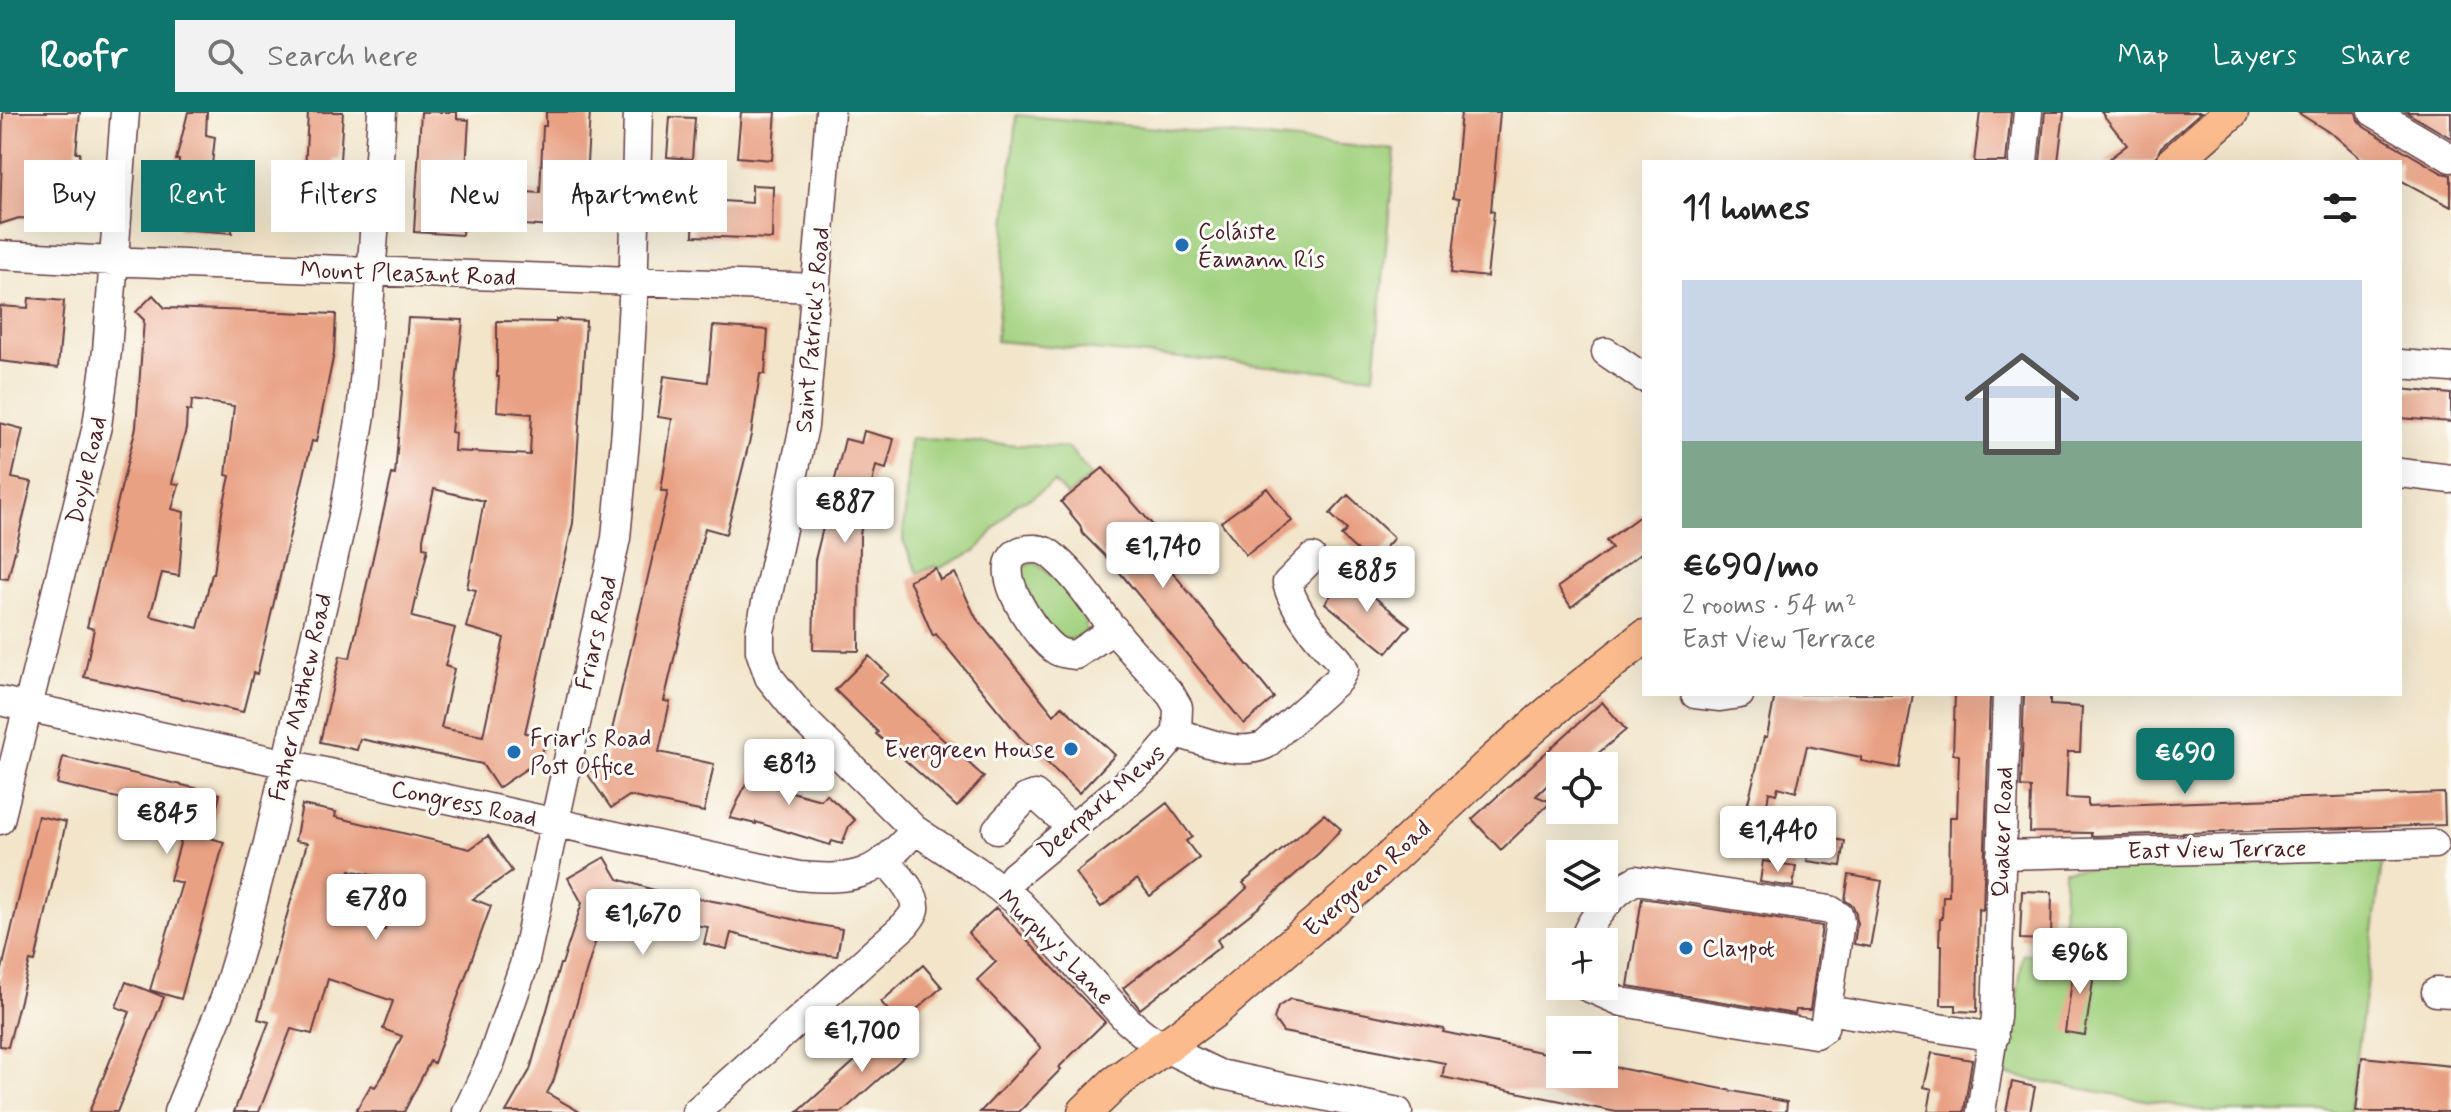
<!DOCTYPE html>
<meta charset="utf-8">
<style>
:root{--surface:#fff;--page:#f2f2f2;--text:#222;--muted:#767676;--line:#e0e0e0;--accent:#0f766e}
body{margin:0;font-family:Mynerve,sans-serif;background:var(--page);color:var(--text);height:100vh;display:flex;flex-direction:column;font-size:30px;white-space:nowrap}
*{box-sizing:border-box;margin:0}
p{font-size:26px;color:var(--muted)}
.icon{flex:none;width:44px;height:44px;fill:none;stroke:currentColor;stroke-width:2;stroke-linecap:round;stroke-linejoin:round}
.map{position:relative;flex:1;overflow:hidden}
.side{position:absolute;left:1642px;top:48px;width:760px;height:536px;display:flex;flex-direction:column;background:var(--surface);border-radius:0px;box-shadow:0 8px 32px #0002}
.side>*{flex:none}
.banner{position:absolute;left:24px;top:48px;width:760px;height:72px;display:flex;gap:16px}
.fabs{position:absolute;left:1546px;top:640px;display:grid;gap:16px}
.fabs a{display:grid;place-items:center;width:72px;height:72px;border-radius:0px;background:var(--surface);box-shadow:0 8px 32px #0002;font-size:40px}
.price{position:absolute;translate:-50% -68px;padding:0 18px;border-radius:8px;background:#fff;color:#222;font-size:26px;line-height:52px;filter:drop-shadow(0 2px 4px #0008)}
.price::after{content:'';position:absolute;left:50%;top:48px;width:24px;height:18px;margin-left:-12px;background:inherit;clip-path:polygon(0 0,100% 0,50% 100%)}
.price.current{background:var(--accent);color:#fff}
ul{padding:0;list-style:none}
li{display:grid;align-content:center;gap:16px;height:424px;padding:0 40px}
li+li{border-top:2px solid var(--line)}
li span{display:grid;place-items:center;height:248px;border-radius:0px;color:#555}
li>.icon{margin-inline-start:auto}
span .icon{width:144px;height:144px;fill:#fffc;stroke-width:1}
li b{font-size:34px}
h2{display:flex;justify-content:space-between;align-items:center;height:96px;padding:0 40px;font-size:34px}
.pill{padding:0 28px;border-radius:0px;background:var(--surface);box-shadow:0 8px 32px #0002;font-size:28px;line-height:72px}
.pill.current{background:var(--accent);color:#fff}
header{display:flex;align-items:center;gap:48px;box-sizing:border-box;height:112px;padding:0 40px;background:var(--accent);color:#fff}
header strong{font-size:38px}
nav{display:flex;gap:44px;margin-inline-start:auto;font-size:28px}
.search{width:560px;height:72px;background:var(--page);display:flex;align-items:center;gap:20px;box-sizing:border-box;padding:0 28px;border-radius:0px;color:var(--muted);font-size:30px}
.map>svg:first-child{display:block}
</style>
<header>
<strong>Roofr</strong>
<div class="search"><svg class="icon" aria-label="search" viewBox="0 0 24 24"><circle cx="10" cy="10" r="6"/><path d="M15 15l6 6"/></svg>Search here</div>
<nav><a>Map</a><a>Layers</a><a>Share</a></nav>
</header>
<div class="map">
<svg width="2451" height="1000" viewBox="0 0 2451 1000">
<rect width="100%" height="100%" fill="#fdfcf7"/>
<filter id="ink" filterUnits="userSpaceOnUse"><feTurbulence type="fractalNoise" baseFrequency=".0125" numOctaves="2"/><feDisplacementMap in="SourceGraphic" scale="16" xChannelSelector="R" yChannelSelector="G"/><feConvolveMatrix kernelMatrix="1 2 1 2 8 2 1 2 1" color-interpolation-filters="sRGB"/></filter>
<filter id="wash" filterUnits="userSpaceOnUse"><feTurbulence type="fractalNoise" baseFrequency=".006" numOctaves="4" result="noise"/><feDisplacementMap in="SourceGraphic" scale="32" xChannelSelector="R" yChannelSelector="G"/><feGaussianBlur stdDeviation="1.8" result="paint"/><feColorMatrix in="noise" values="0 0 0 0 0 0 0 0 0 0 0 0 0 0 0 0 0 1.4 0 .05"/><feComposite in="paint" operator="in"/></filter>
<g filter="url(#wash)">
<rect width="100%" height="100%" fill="#f2e5ca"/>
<path fill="#a2d17f" stroke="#767855" stroke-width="2" d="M1016 3 1395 38 1374 264 996 229Z
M910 326 1069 336 1091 364 1067 384 1054 370 1031 386 1016 391 977 438 938 457 935 454 918 461 903 428Z
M1035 450C1054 466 1087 492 1086 519 1060 543 1045 510 1034 491 1031 484 1024 475 1022 468 1022 465 1022 457 1024 455 1026 452 1032 451 1035 450Z
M2382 750 2350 1000H2212L2006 963 2023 842 2063 843 2064 758 2213 752Z"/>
<g id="blocks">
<path fill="#e9a184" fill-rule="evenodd" d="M3 0H80L76 41H80L75 110 19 106 0 112Z
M188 0H207L206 23 215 25 209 81 232 84V121L178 117 179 48H176Z
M308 0H343L340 48H334L331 115 295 113 296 86H278L280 59 305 60Z
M421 0H457V7L469 8 462 123 414 120Z
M546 0H590L583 117 524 113 526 80 540 81 543 14H546Z
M741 0H776L772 48 737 45Z
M1461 0H1500L1491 99 1494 100 1487 165 1451 161 1459 87 1453 86Z
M1980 0H2011L2006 50H1974Z
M2045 0H2064L2058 50H2040Z
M2101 0H2201L2161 35 2154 50H2105L2127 33Z
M2297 0H2356L2358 8 2364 15 2442 61 2451 63V95L2400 68V50H2365L2335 24Z
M2406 0H2451V26Z
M670 5 695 6 692 47 667 45Z
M752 73 773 74 772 127 693 124 694 87 752 91Z
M153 183 165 196 336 202 334 241 316 330 312 329 257 562 253 561 243 600 84 565 94 517 87 515 136 315 144 208 136 200ZM192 288 234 294 226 363 230 364 222 400 214 462H212L198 516 150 504 162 461 179 464 184 400 172 397 179 372 172 371 186 317 187 298 191 299Z
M29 186 64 189 58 256 0 249V194L28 196Z
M408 206 463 208 451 320 455 321 454 339 530 343 532 302 497 299 499 265H497V209L556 210V207L586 209 573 411 525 621 546 625 541 647 498 676 482 652 360 627 357 638 320 630 340 544 350 546 392 362 395 363ZM434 377 484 389 467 476 476 478 466 515 504 526 483 624 441 616 454 557 445 554 455 516 412 505 428 436 423 435V427Z
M713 214 768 218 765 262H760L751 323 726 422 705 416 664 589 670 590 659 640 714 652 704 700 629 684 611 696 587 661 605 648 668 379H661L672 307 658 305 664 264 708 270Z
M2400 277 2451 282V310L2400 306Z
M0 311 23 317 12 366 32 370 8 467 0 466Z
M864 319 894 327 886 357 876 354 860 422 859 539 813 538 815 448 845 327 861 331Z
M1103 356 1156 417 1145 426 1274 586 1244 612 1113 452 1083 422 1080 413 1061 390Z
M1267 376 1292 409 1246 443 1221 410Z
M1348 383 1394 426 1371 451 1341 424 1347 418 1330 402Z
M1644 401V439L1571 495 1558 475 1612 436 1606 429Z
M935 456 940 468 955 461 976 506 1054 603 1062 594 1115 643 1079 681 1020 625 936 522 933 524 909 468Z
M1347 463 1410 514 1387 541 1325 491Z
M869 544 889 563 880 570 984 665 957 695 876 622 878 620 835 578Z
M1775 582H1913L1900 656 1861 649V645L1807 634 1796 680 1778 675 1776 682 1769 680 1759 742 1733 738 1738 706 1744 707 1764 625H1767Z
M1955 582H1990L1983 798 1979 797 1977 900 1956 899V893H1941L1942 833H1939L1940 807H1942L1943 784H1949L1950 705H1957L1959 643 1953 642Z
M2024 582H2050V593L2082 595 2080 640H2068L2066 686 2088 687V694L2444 681 2445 713 2091 724V721L2030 720 2031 676 2021 675Z
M1602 590 1626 618 1583 654H1560V661L1536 684 1551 690 1501 738 1472 707Z
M766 629 777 633 766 673 821 688 826 682 855 708 849 714 842 732 832 729 830 733 756 710V712L730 706Z
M63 645 220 682 210 726 224 730 181 887 150 878 182 771 170 768 188 702 57 672Z
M1167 691 1192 725 1186 729 1199 746 1150 784 1137 767 1101 795 1075 761Z
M302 693 336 700 335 705 470 737 488 724 512 759 473 787 491 794 434 951 430 949 404 1000H355L371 973 375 975 382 965 402 924 383 917 393 889 328 867 312 922 291 917 259 1000H234L269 910 258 907 307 731 295 729ZM350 758 397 769 385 818 337 805Z
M1324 702 1341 717 1320 740 1258 796 1217 828 1221 834 1140 897 1123 876 1230 792 1247 776 1243 771Z
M38 704 66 710 35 850 30 849 8 935 0 934V866Z
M1811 723 1845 729 1841 754 1807 749Z
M605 745 618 767 657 779 735 793 808 811 842 817 837 844 808 841 731 821 727 837 704 832 708 815 657 807 607 791 553 970 547 981 580 1000H506L530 958 560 852H562L582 791 568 766Z
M1763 749 1796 754 1793 775 1760 770Z
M1849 763 1882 769 1870 835 1854 832 1857 812 1856 801 1853 794 1845 788Z
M2022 779 2052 780 2051 828 2020 827Z
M1642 786 1822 814 1810 898H1796L1795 902 1628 874Z
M996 796 1105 910 1059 955 1061 957 1019 1000H980L1041 936 977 868 996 850 968 821Z
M2075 846 2096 849 2085 923 2065 920Z
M923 853 942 875 900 912 881 890Z
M126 870 164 885 117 1000H89L130 900 116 895Z
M1290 887 1444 917 1443 920 1560 944V962H1604V953L1787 990 1786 1000H1616L1442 965 1445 951 1283 920 1274 907 1278 895Z
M895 913 915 935 842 1000H798Z
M1932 941 1972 948 1964 1000H1928L1932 977 1924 975Z
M2362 945 2451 954V1000H2356Z
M2012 970 2035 975 2030 1000H2006Z"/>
</g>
</g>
<g filter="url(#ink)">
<use href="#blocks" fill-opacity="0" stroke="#633d43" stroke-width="2"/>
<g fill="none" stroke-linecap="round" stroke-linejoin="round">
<defs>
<path id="minor" d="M830 0 804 314 760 519V539L769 565 802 606 915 718 977 759 1019 791 1128 909 1145 923 1163 935 1219 962 1398 1000
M2373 0 2451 46
M2023 50 2028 0
M0 143 133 150 816 176
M1606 240 1644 266
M2400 252 2451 256
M2400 361 2451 367
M1695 582 1720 585 1740 582
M0 589 799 764C857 769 876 763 915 718
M1177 621C1205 629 1237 645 1265 633L1338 568 1344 557C1339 544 1331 542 1324 532 1308 514 1293 494 1287 471L1312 446
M0 708 97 314 107 239 125 0
M997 717 1026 686 1035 683 1071 715
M2001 743 2434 732
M1003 779 1014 764 1151 651 1177 621 1178 595 1171 583C1152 561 1132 540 1114 518 1095 494 1079 467 1056 447 1050 441 1043 437 1035 437 974 436 1035 526 1057 539 1062 542 1069 542 1075 543L1114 517
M1584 830C1588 808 1616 778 1636 768L1830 798 1839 804 1840 810 1824 916 1815 922 1622 890 1585 874
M2436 880 2451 881
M1827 898 1994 925
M178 1000 225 886 241 833 268 731 346 391 361 303 365 258 382 0
M467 1000 491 949 524 853 616 426 626 317 633 187 638 0
M696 1000 905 813C908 809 914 803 915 797 917 780 895 760 885 748
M1981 1000 1996 905 2007 582"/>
<path id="major" d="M2174 50 2231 0
M1085 1000 1115 971 1215 898 1368 767 1497 646 1563 589 1644 525"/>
</defs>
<use href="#minor" stroke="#633d43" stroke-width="31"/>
<use href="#major" stroke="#633d43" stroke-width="37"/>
<use href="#minor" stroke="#fff" stroke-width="28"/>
<use href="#major" stroke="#fbbb8d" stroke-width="34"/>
</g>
</g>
<g fill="#1f6fb2" stroke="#fdfcf7" stroke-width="3">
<circle cx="1182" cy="133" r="8"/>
<circle cx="1071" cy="637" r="8"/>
<circle cx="514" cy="640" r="8"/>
<circle cx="1686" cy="836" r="8"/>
</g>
<g text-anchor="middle" stroke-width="6" stroke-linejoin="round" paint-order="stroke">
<g font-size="24" fill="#4a1f2b" stroke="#fdfcf7" text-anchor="start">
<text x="1198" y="127">Coláiste<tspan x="1198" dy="28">Éamann Rís</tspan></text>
<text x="530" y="634">Friar's Road<tspan x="530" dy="28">Post Office</tspan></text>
<text x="1055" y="645" text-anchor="end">Evergreen House</text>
<text x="1702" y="844">Claypot</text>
</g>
<g font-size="24" fill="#4a1f2b" stroke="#fdfcf7">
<text transform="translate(408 161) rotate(2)" y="8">Mount Pleasant Road</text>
<text transform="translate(812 218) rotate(-85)" y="8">Saint Patrick's Road</text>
<text transform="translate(86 358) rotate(-77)" y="8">Doyle Road</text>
<text transform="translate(596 521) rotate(-77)" y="8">Friars Road</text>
<text transform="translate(300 585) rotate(-77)" y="8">Father Mathew Road</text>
<text transform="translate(1101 689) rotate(-41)" y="8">Deerpark Mews</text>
<text transform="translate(464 691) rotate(12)" y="8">Congress Road</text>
<text transform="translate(2002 720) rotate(-88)" y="8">Quaker Road</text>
<text transform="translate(2217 737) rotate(-1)" y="8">East View Terrace</text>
<text transform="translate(1367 766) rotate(-42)" y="8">Evergreen Road</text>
<text transform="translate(1056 835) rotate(45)" y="8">Murphy's Lane</text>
</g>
</g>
</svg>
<div class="fabs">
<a><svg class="icon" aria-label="locate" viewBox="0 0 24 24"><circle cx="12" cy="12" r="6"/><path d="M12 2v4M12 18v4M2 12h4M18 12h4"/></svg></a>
<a><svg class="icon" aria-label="layers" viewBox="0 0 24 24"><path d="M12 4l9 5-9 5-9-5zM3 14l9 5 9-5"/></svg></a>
<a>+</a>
<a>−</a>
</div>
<b class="price" style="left:845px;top:433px">€887</b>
<b class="price" style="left:1163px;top:478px">€1,740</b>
<b class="price" style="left:1367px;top:502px">€885</b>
<b class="price current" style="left:2185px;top:684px">€690</b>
<b class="price" style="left:789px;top:695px">€813</b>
<b class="price" style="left:167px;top:744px">€845</b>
<b class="price" style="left:1778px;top:762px">€1,440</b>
<b class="price" style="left:376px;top:830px">€780</b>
<b class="price" style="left:643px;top:845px">€1,670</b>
<b class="price" style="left:2080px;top:884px">€968</b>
<b class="price" style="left:862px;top:962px">€1,700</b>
<div class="banner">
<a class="pill">Buy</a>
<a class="pill current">Rent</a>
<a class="pill">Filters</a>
<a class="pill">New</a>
<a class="pill">Apartment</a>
</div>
<section class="side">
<h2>11 homes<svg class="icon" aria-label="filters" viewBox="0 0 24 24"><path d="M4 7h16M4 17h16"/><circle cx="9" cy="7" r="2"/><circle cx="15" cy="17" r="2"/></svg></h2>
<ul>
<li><span style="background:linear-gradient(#c9d6e8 65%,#7fa58c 0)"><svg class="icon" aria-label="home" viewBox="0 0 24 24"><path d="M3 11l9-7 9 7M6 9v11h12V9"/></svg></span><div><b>€690/mo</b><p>2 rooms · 54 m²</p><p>East View Terrace</p></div></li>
</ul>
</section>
</div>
